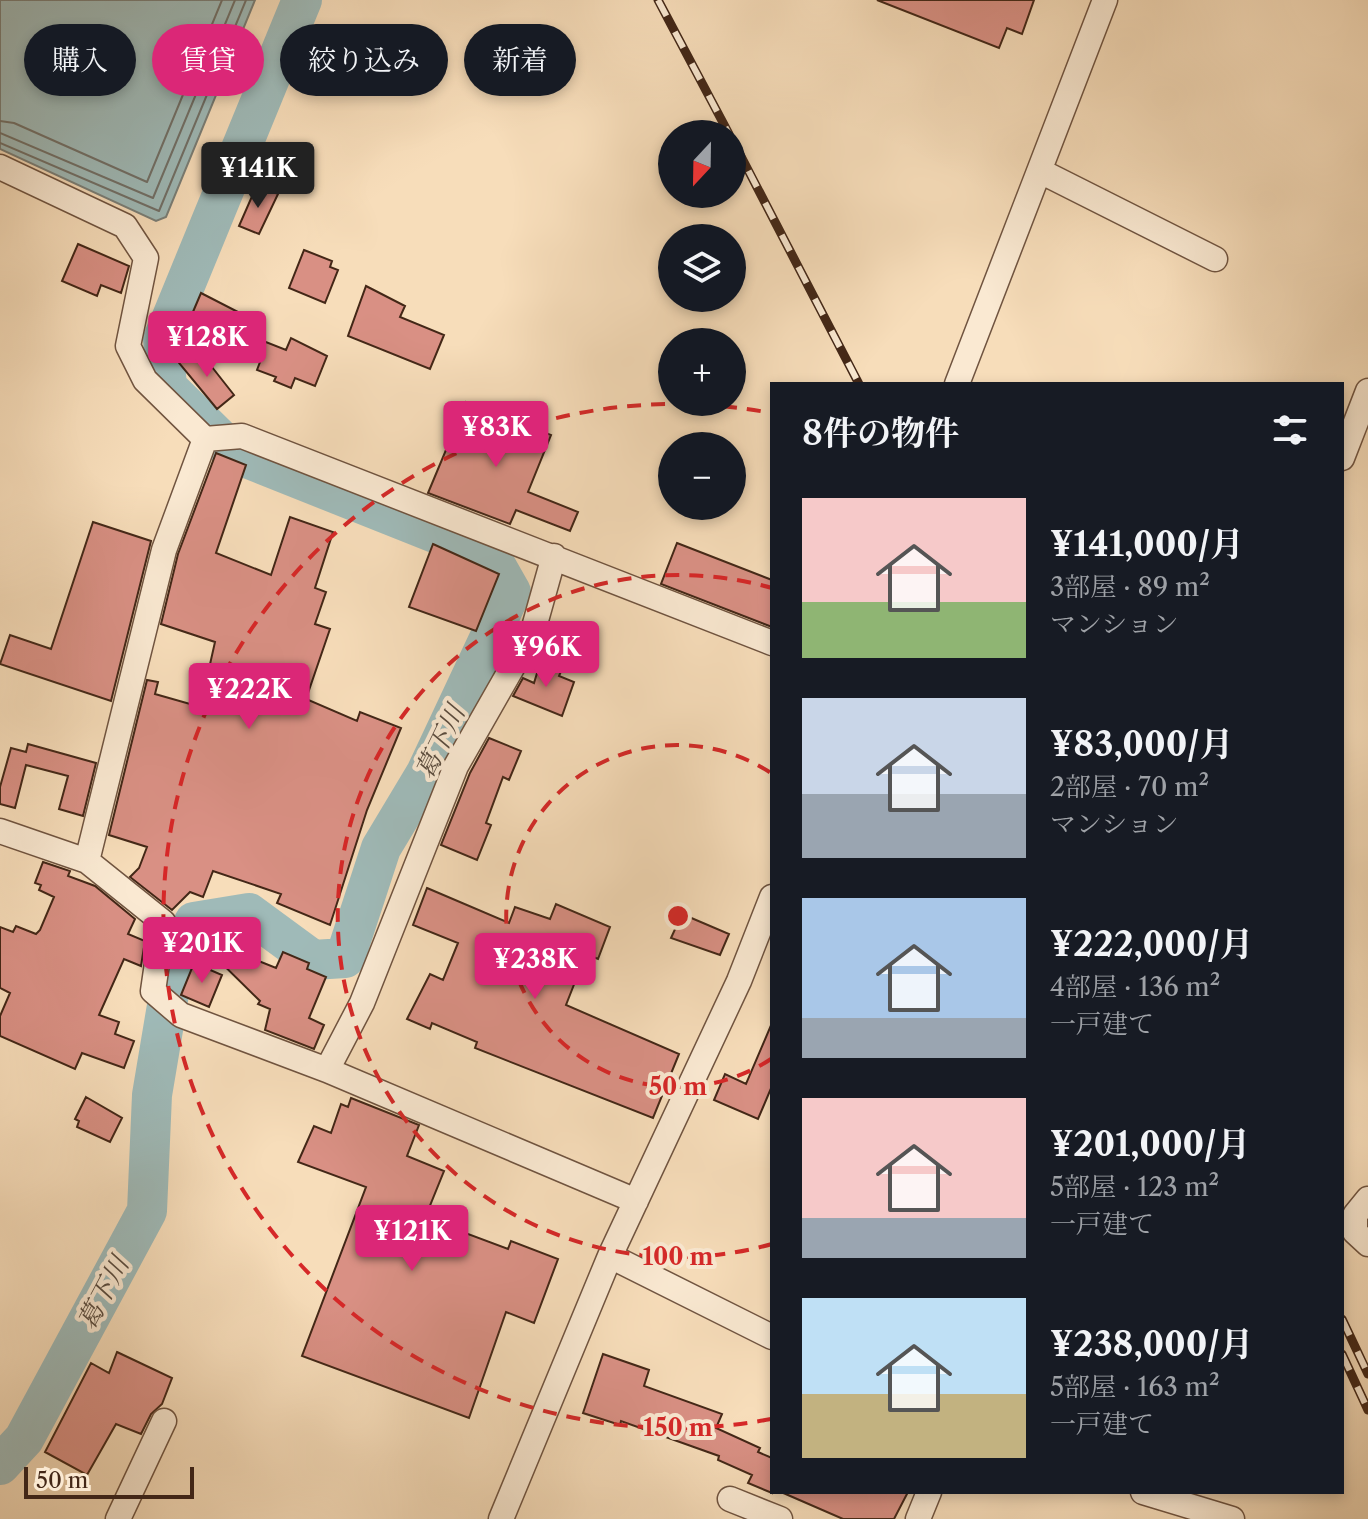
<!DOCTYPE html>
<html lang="ja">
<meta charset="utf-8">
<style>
:root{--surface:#171b24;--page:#20242c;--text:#f1f3f6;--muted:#9ea1a6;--accent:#db2777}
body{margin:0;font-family:"Libre Caslon Text","Noto Serif JP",serif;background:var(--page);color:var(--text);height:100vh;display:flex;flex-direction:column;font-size:30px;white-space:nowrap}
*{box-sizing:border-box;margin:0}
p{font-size:26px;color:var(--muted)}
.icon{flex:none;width:44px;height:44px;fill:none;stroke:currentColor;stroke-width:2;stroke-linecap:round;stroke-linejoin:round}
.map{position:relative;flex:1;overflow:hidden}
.details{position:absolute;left:770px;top:382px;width:574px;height:1112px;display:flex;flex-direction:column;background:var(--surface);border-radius:0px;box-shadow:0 4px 12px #0003}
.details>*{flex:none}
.banner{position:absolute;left:24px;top:24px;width:626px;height:72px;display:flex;gap:16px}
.needle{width:52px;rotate:202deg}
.fabs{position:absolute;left:658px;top:120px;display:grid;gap:16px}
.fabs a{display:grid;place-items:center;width:88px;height:88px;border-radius:50%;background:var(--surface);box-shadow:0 4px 12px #0003;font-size:40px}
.scale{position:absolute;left:24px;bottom:20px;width:170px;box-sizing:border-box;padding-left:8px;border:4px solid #432717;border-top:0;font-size:22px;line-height:28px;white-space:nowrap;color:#432717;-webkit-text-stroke:6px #fae9d2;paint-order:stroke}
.price{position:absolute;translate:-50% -68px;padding:0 18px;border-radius:8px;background:var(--accent);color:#fff;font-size:26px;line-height:52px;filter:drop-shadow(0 2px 4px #0008)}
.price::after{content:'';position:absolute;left:50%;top:48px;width:24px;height:18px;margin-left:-12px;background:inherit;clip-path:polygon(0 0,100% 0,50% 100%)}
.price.on{background:#222;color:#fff}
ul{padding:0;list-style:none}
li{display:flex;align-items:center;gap:24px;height:200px;padding:0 32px}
li span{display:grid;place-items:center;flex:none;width:224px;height:160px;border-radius:0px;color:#555}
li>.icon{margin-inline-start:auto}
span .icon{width:96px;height:96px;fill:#fffc;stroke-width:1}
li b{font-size:34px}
h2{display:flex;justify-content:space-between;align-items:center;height:96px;padding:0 32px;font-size:34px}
.chip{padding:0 28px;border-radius:36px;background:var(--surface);box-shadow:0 4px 12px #0003;font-size:28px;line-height:72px}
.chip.on{background:var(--accent);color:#fff}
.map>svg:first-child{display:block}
</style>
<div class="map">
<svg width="1368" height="1519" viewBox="0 0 1368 1519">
<rect width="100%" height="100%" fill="#f7ddba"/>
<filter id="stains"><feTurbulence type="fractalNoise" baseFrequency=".0025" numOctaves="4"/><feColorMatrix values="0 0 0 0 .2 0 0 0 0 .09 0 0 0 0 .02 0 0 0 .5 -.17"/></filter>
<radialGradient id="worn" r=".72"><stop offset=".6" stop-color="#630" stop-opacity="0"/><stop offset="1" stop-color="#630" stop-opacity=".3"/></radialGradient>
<path fill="#9fbab8" stroke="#7a7f78" stroke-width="2" d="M0 0H255L166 217 156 221 0 149Z"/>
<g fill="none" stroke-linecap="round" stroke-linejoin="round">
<path stroke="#717068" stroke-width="2" d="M0 121 14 123 147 182 222 0
M0 133 153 198 235 0
M0 143 159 211 246 0"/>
<path stroke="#9fbab8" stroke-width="40" d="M0 1465 24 1439 147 1211 152 1095 174 964 194 922 249 913 313 960 345 958 381 848 426 773 511 592 490 555 234 453 167 387 163 339 302 0"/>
</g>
<path fill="#d99084" stroke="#432717" stroke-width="2" d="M877 0H1034L1022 34 1007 28 999 48Z
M257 185 278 194 259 234 239 226Z
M78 244 129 266 121 293 101 285 97 296 62 281Z
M304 250 332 261 330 267 338 270 325 303 289 288Z
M366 286 405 306 400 317 444 335 430 369 348 336Z
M201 293 240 313 238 318 257 325 253 337 286 350 291 338 327 356 315 386 295 378 291 388 274 381 276 377 257 370 260 362 184 333Z
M197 348 234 395 217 409 179 363Z
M466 402 551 435 528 492 578 512 570 531 516 510 510 524 428 493Z
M216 453 246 465 216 553 271 575 290 517 333 532 315 588 326 592 315 624 330 629 306 699 357 721 360 712 401 728 367 810 330 925 277 903 281 894 213 871 203 897 190 892 172 910 130 877 139 868 147 847 109 835 147 680 158 682 155 694 190 704 191 698 202 700 215 642 161 624 178 554Z
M93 522 151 541 111 701 0 664 10 635 51 649Z
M677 543 772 580V627L661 584Z
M433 544 499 574 476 631 409 607Z
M541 660 562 669 559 676 574 682 562 716 513 696 523 678 534 683Z
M489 738 521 751 509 780 503 777 486 823 491 825 477 860 441 845 470 773Z
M28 744 96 763 83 816 59 809 68 776 26 765 15 808 0 804V787L11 748 26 752Z
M43 862 70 871 68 876 95 886 135 919 128 934 145 941 141 966 124 959 99 1015 119 1022 115 1034 134 1041 124 1068 82 1053 75 1069 0 1036V1016L10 993 0 988V927L13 932 16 926 36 934 40 930 54 897 39 890 41 885 35 883Z
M427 888 509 923 515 907 550 919 556 904 610 927 598 959 586 954 566 1005 679 1054 653 1118 475 1048 477 1042 432 1023 430 1029 407 1019 430 974 443 980 458 943 413 925Z
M682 914 729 934 720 955 671 938Z
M192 934 276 968 283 952 309 963 307 969 326 977 309 1018 324 1025 314 1049 265 1030 270 1009 258 1004 260 1001Z
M194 963 222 975 209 1007 181 995Z
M772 1023V1086L758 1119 714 1100 725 1074 746 1084Z
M86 1097 122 1118 110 1142 77 1127 79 1121 75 1119Z
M351 1098 419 1125 407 1156 444 1171 425 1218 508 1249 511 1241 558 1259 534 1323 506 1312 469 1418 302 1356 366 1187 298 1162 314 1126 331 1133 341 1104 348 1107Z
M117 1352 172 1378 162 1404 151 1414 141 1434 116 1424 87 1475 45 1452 91 1363 109 1373Z
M603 1354 649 1370 644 1386 722 1414 716 1428 760 1448 758 1452 772 1458V1493L748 1483 752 1475 718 1460 719 1456 621 1421 620 1425 583 1413Z
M781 1492H908L894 1519H843Z"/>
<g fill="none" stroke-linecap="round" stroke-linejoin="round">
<defs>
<path id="minor" d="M0 167 125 226 146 258 128 346 145 380 205 439 242 436 772 643
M1040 171 1215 259
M957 384 1105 0
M1342 458 1368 391
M0 831 87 861 163 922 153 991 181 1015 327 1070 636 1201
M87 861 164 550 205 439
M327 1070 362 1003 456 766 533 631 554 556
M1368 1199 1355 1215V1232L1368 1244
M610 1256 772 1337
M1143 1492 1232 1519
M730 1499 780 1519
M118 1519 164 1421
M501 1519 610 1256 739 981 772 897
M918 1519 929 1492"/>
</defs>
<use href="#minor" stroke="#705440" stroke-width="27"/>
<use href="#minor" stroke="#fae9d2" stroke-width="24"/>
<defs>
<path id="rail" d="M658 0 729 134
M732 139 859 384
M1342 1319 1368 1374
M1342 1354 1368 1410"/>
</defs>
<use href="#rail" stroke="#432717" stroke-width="9"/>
<use href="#rail" stroke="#fae9d2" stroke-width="6" stroke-dasharray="18" stroke-linecap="butt"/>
</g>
<g fill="none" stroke="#d62828" stroke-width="4" stroke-dasharray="14 10">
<path d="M771 1059A171 171 0 1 1 771 773"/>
<path d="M772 1244A341 341 0 1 1 772 588"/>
<path d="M771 1419A512 512 0 1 1 771 413"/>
</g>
<g text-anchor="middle" stroke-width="8" stroke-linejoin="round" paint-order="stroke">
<g font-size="26" font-style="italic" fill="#5a4c3f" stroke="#fae9d2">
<text transform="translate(440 742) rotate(-64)" y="9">葛下川</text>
<text transform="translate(103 1293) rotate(-62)" y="9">葛下川</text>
</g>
</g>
<circle cx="678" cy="916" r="12" fill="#d62828" stroke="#fae9d2" stroke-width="4"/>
<g font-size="24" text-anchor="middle" font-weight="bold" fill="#d62828" stroke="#fae9d2" stroke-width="8" stroke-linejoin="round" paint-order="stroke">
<text x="678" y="1095">50 m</text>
<text x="678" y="1265">100 m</text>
<text x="678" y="1436">150 m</text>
</g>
<rect width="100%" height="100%" filter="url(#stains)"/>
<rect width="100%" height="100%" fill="url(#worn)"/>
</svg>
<div class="fabs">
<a><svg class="needle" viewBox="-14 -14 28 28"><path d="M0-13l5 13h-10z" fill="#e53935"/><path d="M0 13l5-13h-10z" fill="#9ea1a6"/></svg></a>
<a><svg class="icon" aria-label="layers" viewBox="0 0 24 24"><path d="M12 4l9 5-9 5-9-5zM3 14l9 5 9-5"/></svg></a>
<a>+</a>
<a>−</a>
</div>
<div class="scale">50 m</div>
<b class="price on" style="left:258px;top:210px">¥141K</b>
<b class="price" style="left:207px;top:379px">¥128K</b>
<b class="price" style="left:496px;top:469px">¥83K</b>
<b class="price" style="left:546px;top:689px">¥96K</b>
<b class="price" style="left:249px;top:731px">¥222K</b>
<b class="price" style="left:202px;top:985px">¥201K</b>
<b class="price" style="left:535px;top:1001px">¥238K</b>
<b class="price" style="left:412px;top:1273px">¥121K</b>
<div class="banner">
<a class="chip">購入</a>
<a class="chip on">賃貸</a>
<a class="chip">絞り込み</a>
<a class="chip">新着</a>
</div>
<section class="details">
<h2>8件の物件<svg class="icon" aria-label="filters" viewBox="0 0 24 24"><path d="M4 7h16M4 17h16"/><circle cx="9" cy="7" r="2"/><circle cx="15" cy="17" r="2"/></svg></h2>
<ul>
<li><span style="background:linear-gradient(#f6c9c9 65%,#8fb573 0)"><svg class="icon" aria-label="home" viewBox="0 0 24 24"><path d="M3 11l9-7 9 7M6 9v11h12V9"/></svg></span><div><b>¥141,000/月</b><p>3部屋 · 89 m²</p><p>マンション</p></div></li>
<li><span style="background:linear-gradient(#c9d6e8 60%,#9aa5b1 0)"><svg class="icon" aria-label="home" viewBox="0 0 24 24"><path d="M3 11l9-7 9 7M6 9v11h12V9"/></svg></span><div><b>¥83,000/月</b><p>2部屋 · 70 m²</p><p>マンション</p></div></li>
<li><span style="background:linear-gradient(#a9c7e8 75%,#9aa5b1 0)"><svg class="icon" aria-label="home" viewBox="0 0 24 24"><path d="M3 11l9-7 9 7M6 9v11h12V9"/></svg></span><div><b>¥222,000/月</b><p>4部屋 · 136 m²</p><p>一戸建て</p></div></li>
<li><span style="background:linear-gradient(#f6c9c9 75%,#9aa5b1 0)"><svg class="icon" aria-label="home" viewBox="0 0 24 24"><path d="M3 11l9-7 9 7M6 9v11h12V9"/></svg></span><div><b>¥201,000/月</b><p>5部屋 · 123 m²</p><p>一戸建て</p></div></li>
<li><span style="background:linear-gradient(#bfe0f5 60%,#c2b280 0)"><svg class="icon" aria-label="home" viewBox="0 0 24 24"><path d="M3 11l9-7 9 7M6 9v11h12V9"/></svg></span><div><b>¥238,000/月</b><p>5部屋 · 163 m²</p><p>一戸建て</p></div></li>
</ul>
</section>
</div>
